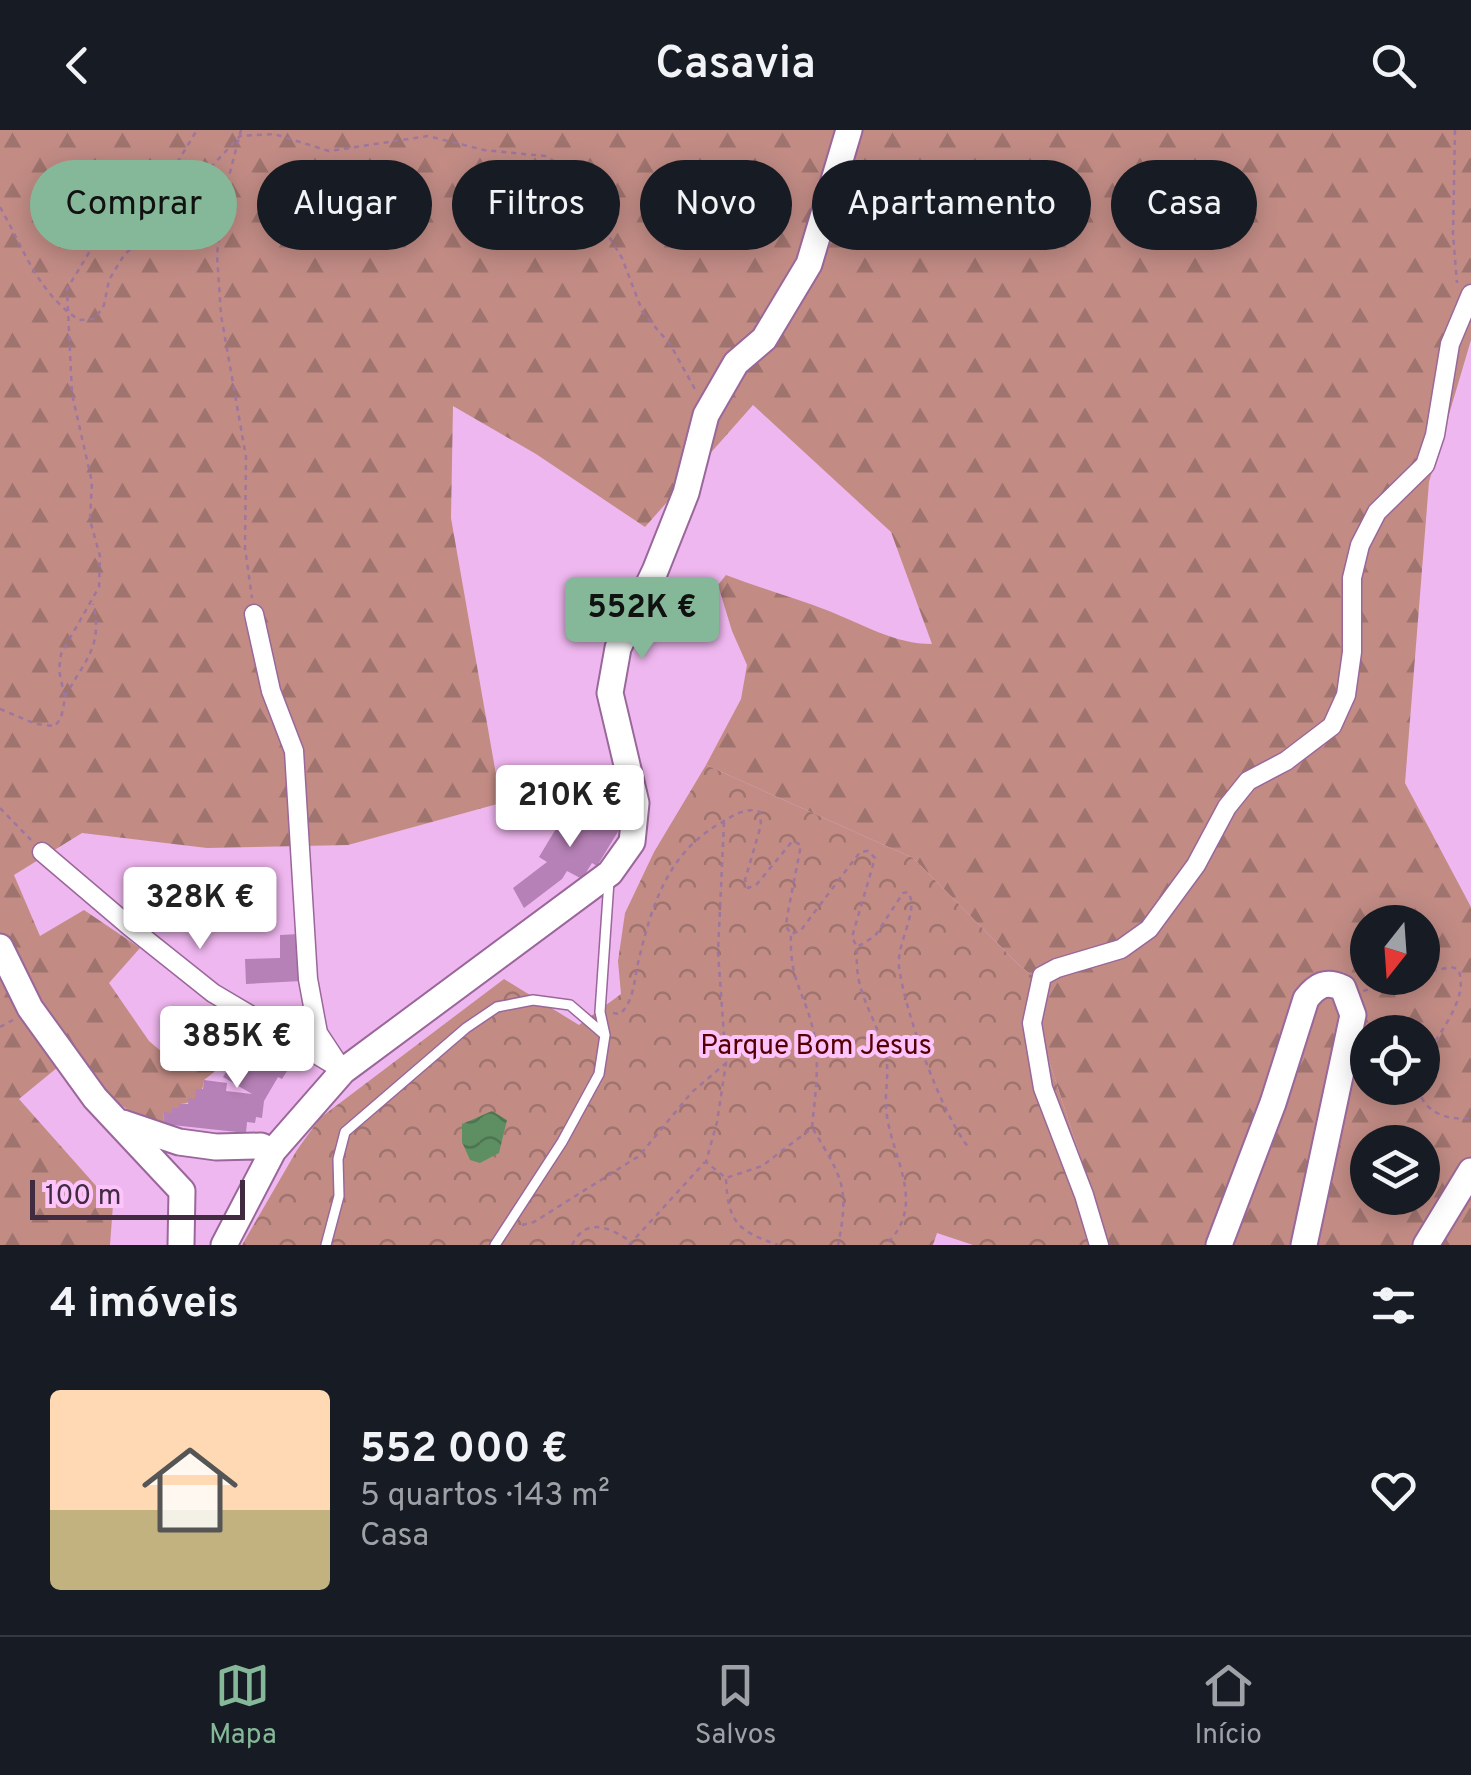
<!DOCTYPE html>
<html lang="pt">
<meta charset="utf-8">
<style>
:root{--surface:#171b24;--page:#242831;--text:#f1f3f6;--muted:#9ea1a6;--line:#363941;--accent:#85b898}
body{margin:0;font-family:Overpass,sans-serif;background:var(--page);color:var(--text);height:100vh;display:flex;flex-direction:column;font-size:38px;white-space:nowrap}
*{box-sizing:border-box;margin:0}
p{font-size:32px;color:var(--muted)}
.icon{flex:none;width:55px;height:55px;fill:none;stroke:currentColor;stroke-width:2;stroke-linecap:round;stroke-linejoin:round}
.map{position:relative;height:1115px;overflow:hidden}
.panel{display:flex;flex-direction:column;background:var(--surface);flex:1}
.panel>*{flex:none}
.guide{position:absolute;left:30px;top:30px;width:1412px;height:90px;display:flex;gap:20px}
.needle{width:65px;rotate:197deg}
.fabs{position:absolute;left:1350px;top:775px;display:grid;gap:20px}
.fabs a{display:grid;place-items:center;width:90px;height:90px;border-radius:50%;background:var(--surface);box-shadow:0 5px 25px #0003;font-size:50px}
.scale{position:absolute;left:30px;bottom:25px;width:215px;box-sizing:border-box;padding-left:10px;border:5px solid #412b41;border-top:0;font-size:28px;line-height:35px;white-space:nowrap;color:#412b41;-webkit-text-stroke:8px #fdc4fc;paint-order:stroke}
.price{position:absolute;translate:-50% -85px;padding:0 22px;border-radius:10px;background:#fff;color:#222;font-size:32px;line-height:65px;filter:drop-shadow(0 2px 5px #0008)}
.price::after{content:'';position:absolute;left:50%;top:60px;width:30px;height:22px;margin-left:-15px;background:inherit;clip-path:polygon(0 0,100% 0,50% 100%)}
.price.on{background:var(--accent);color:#111}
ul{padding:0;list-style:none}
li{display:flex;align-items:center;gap:30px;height:250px;padding:0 50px}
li+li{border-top:2px solid var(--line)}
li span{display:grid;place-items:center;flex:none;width:280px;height:200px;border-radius:10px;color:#555}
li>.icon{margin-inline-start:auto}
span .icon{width:120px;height:120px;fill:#fffc;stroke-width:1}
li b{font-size:42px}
h2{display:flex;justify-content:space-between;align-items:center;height:120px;padding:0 50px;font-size:42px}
.chip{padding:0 35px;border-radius:45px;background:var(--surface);box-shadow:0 5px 25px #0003;font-size:35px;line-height:90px}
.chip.on{background:var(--accent);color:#111}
header{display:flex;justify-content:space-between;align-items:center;height:130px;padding:0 50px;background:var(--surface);font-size:45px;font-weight:600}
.tab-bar{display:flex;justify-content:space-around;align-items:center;height:140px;border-top:2px solid var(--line);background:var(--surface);font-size:28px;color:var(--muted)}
.tab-bar a{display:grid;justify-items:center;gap:5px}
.tab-bar .on{color:var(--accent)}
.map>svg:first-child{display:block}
</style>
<header><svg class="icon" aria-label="back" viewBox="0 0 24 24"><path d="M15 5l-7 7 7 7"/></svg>Casavia<svg class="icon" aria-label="search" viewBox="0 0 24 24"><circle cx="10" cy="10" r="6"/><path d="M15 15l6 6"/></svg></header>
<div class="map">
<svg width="1471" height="1115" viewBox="0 0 1471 1115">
<defs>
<pattern id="forest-firs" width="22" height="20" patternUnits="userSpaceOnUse" patternTransform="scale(2.5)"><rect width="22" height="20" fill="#c28c85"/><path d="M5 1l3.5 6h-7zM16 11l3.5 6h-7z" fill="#9f736e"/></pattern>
<pattern id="park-crowns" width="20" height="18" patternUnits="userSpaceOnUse" patternTransform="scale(2.5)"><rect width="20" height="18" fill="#c28c85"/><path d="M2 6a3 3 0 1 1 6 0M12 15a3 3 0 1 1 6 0" fill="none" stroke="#9f736e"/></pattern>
<pattern id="water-waves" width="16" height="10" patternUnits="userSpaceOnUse" patternTransform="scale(2.5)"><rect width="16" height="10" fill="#5d8f62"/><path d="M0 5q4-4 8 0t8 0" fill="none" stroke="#4e7552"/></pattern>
</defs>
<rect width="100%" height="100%" fill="#efb7ef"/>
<path fill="url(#forest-firs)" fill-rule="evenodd" d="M0 0H1471V210L1429 352 1405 653 1471 777V1115H1109L1039 900 1042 854 1019 835 913 728 706 635 741 569 747 535 732 501 718 455 726 445C760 458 795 468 829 481 864 495 895 514 932 514L891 402 753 275 645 397 536 324 453 276 451 388 501 673 348 715 207 718 82 703 14 745 40 806 84 780 140 818 109 853 149 911 174 932 204 919 223 935 204 950C203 964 194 975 180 973L179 978H172V983H164L163 994C139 990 126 978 106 965 91 955 74 946 58 937L19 969 113 1075 110 1115H0ZM1368 792H1422V848H1368ZM1368 902H1422V958H1368ZM1368 1012H1422V1068H1368Z"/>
<path fill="url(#park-crowns)" d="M706 635 913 728 1019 835 1042 854 1039 900 1109 1115H973L937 1103 933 1115H242L297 1020 320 988 504 849 579 895 621 864 618 831 625 783 654 722Z"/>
<path fill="url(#water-waves)" d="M492 981 507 990 499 1023 480 1033 470 1030 462 1012V994Z"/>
<path fill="#b681b6" d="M575 667 622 695 597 736 592 733 582 749 567 741 562 749 524 778 513 758 547 732 539 727Z
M299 804 301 851 246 854 245 829 280 828V805Z
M268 904 299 922 282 949 278 947 264 971 262 988 256 987 255 993 247 992 246 1003 163 994 164 982 172 983V978H179V973L188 974 189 968 195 969 196 959H203L204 950 227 953 226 961 252 964 223 947 238 922 249 928 255 917 259 919Z"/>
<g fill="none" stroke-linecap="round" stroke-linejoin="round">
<defs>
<path id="service" d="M326 1115 339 1066 338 1029 345 1002 466 898 497 877 533 870 570 875 605 905
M495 1115 562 1012 599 944 605 905 600 882 609 751"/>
<path id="minor" d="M254 484 271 561 294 621 308 849 318 903 343 941
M42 722 129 796 213 863 334 935
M1099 1115 1084 1065 1043 958 1032 893 1042 846 1057 838 1121 819 1149 799 1196 735 1227 677 1248 651 1286 631 1332 596 1346 565 1352 522V448L1360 415 1377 382 1425 335 1435 305 1450 214 1471 164"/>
<path id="secondary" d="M0 817 30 878 95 968 182 1061 181 1115
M123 993 179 1012 216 1017 261 1016 273 1021
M224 1115 273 1021 343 941 610 743 632 712 636 673 610 563 618 518 655 441 686 363 706 285 736 233 764 209 809 134 849 0
M1219 1115 1273 973 1306 869C1317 855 1326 850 1343 858L1353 885 1304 1115
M1426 1115 1471 1041"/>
</defs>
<use href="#service" stroke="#9a679a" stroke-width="12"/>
<use href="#minor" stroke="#9a679a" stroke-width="21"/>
<use href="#secondary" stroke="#9a679a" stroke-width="29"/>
<path stroke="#9e769e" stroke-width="2.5" stroke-dasharray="5 5" stroke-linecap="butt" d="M241 0 222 73 217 125 221 185 246 327 245 418 252 468
M1455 0 1453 104 1457 153
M0 77C24 119 37 162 79 190L95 189 104 175 109 150 124 125 156 96 240 6 274 4 329 21 428 6 484 20 545 26 561 35 577 53 622 128 643 183 670 214 696 261
M65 567C83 532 104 517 93 474
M0 579 36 594 55 596 61 588 65 569 59 540 61 524 99 457 100 426 90 390 92 352 72 264 67 159 96 111 113 69 120 63 157 52 172 41 197 0
M0 678 31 710
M724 692 718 822 726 933 717 992 706 1032 726 1048 762 1036 812 998C815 966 820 935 814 904 806 864 789 852 791 805
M857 819C854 865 874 881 885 923 890 941 885 958 886 977 889 1026 930 1074 885 1115
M1422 843 1451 837 1458 839C1471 867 1436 908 1422 931
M1363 861 1408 848
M613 883 620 884C634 871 634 851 638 833 651 778 666 726 717 695 731 687 745 676 760 682L761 695 745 750 748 758 757 754 790 714 793 711 801 715 787 787 786 796 791 804 801 800 860 722 868 721 875 728 852 807 857 817 875 806 903 763 908 762C920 780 896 813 899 837 905 882 941 983 969 1018
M0 897 13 890
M1418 958C1424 983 1448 991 1471 988
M813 999C842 1048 850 1057 838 1115
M726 1049C728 1094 739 1101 778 1115
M522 1095 534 1092 639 1026 692 962 725 934
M572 1115C585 1088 608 1096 628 1110
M629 1115 705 1032"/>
<use href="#service" stroke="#fff" stroke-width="9"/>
<use href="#minor" stroke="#fff" stroke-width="18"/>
<use href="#secondary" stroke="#fff" stroke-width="25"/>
</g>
<g text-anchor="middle" stroke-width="8" stroke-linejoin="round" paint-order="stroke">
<g font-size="28" fill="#560004" stroke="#fdc4fc">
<text x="816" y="924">Parque Bom Jesus</text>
</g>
</g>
</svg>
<div class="fabs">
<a><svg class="needle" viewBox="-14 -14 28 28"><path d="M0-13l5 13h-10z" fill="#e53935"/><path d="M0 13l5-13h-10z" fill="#9ea1a6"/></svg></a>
<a><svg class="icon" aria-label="locate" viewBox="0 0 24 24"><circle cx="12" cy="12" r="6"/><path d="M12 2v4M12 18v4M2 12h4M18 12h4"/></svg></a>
<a><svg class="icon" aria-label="layers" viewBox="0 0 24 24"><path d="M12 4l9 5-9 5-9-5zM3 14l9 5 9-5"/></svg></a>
</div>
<div class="scale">100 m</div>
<b class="price on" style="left:642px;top:532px">552K €</b>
<b class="price" style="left:570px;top:720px">210K €</b>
<b class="price" style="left:200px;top:822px">328K €</b>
<b class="price" style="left:237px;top:961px">385K €</b>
<div class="guide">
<a class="chip on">Comprar</a>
<a class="chip">Alugar</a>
<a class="chip">Filtros</a>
<a class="chip">Novo</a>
<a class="chip">Apartamento</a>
<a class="chip">Casa</a>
</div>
</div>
<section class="panel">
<h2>4 imóveis<svg class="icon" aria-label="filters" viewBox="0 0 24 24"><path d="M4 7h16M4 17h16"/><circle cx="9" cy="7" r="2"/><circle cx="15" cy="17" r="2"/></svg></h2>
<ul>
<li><span style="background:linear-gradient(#ffd9b3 60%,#c2b280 0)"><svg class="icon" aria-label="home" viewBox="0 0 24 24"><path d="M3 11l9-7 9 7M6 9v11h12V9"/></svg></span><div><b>552 000 €</b><p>5 quartos · 143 m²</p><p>Casa</p></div><svg class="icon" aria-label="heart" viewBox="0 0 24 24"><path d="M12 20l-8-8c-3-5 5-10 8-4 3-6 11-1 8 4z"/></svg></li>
</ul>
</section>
<nav class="tab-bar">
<a class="on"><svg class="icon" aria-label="map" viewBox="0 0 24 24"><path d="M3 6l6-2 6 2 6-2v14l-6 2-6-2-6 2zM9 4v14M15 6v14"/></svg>Mapa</a>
<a><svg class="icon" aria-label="saved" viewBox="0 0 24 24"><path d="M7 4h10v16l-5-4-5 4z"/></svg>Salvos</a>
<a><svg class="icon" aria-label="home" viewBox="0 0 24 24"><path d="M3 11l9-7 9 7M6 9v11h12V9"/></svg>Início</a>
</nav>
